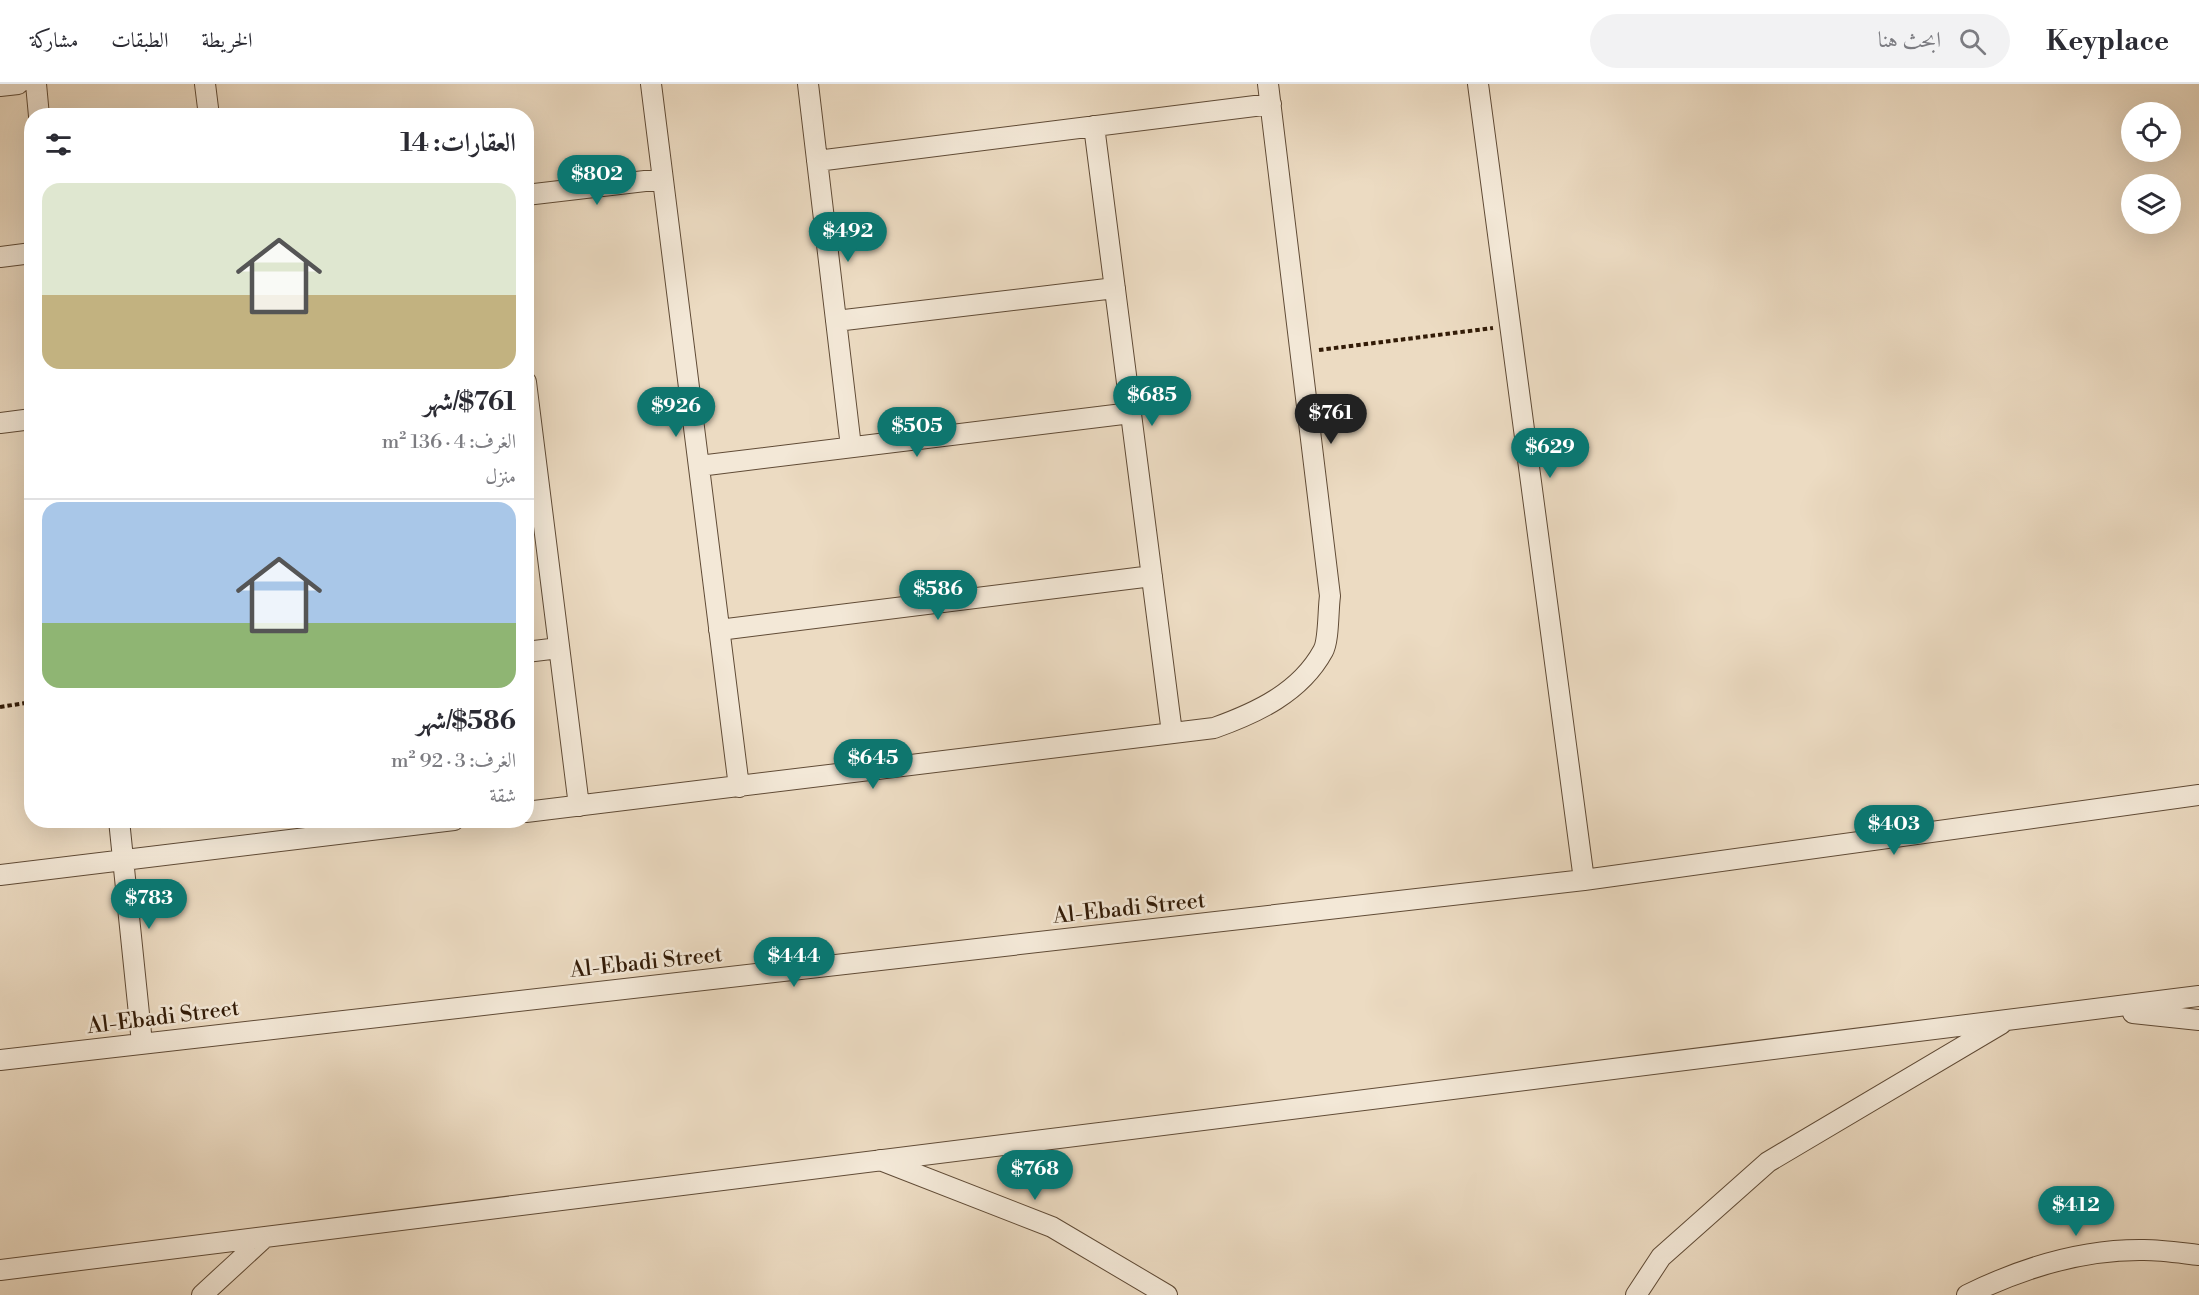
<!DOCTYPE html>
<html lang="ar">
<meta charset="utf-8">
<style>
:root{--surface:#fff;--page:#f2f2f3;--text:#2b2b33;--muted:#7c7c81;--line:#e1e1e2;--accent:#0f766e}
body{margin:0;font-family:"Libre Bodoni",Amiri,serif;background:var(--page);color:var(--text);direction:rtl;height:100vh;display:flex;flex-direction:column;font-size:22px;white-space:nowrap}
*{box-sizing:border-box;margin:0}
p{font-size:20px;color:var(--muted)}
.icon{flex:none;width:33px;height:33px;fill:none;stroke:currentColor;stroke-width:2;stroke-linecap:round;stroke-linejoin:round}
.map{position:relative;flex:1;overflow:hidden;direction:ltr}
.panel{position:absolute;left:24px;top:24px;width:510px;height:720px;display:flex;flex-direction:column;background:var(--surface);border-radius:24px;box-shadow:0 6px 24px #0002;direction:rtl}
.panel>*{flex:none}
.tools{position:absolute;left:2121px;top:18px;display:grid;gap:12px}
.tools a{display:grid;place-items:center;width:60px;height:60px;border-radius:50%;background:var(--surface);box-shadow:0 6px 24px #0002;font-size:30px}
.price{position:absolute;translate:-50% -51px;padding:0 14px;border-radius:21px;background:var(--accent);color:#fff;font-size:20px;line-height:39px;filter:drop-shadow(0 2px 3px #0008)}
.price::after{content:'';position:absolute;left:50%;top:36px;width:18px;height:14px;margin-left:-9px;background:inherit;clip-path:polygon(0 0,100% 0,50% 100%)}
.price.active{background:#222;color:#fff}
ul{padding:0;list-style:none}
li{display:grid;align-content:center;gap:12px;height:318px;padding:0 18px}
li+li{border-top:2px solid var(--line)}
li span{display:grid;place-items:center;height:186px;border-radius:18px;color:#555}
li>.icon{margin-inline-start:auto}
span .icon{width:108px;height:108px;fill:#fffc;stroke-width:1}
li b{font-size:26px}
h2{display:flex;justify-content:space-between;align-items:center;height:72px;padding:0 18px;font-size:26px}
header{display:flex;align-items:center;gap:36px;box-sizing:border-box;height:84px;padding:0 30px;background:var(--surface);border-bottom:2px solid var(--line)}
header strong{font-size:28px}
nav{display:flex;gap:33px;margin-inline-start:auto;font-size:21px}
.search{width:420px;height:54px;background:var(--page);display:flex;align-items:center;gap:15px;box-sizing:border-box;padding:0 21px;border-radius:33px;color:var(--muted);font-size:22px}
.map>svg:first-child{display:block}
</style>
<header>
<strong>Keyplace</strong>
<div class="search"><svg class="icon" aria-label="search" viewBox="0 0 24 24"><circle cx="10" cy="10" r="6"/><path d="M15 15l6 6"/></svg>ابحث هنا</div>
<nav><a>الخريطة</a><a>الطبقات</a><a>مشاركة</a></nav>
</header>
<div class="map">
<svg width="2199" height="1211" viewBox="0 0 2199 1211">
<rect width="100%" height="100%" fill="#ecdbc2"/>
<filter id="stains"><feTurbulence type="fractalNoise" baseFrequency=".00333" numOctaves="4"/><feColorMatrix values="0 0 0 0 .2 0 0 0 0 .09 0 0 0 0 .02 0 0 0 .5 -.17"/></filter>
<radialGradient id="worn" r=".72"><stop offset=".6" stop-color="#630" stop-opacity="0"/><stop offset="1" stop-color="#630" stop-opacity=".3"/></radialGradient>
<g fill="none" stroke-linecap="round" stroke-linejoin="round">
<defs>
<path id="minor" d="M36 0 39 32
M205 0 209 32
M651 0 739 703
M808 0 851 363
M1478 0 1584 796
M0 2 18 0
M1094 42 1172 649
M817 77 1271 20
M526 111 662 95
M0 173 32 169
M836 237 1115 204
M526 298 579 722
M0 339 32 335
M699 382 1131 329
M719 546 1152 492
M526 568 559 564
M526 728 1214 644C1256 629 1300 609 1323 567 1329 557 1328 525 1330 512L1268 0
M119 736 142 959
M0 791 454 736
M2133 929 2199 936
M0 976 1584 796 2199 711
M880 1076 1052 1143 1167 1211
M0 1186 2199 912
M202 1211 263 1155
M1636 1211 1661 1173 1768 1078 2001 940
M1967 1211C2022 1184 2081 1165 2144 1166 2162 1166 2181 1169 2199 1171"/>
</defs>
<use href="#minor" stroke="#604b36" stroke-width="22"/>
<path stroke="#321b07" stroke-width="4" stroke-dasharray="4.5 3" stroke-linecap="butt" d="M1319 266 1493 244
M0 623 32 618"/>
<use href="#minor" stroke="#f3e8d7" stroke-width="20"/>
</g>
<g text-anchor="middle" stroke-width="5" stroke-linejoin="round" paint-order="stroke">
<g font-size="22" fill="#321b07" stroke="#f3e8d7">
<text transform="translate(1129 823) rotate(-6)" y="8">Al-Ebadi Street</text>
<text transform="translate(646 877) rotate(-6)" y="8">Al-Ebadi Street</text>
<text transform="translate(163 932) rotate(-7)" y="8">Al-Ebadi Street</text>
</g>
</g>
<rect width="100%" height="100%" filter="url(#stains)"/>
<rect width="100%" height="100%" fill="url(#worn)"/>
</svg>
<div class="tools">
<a><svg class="icon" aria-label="locate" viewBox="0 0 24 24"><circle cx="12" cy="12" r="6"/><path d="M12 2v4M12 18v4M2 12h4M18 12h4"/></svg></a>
<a><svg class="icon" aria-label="layers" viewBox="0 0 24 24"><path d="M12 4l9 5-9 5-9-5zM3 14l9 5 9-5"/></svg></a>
</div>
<b class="price" style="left:597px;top:122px">$802</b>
<b class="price" style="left:848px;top:179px">$492</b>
<b class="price" style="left:1152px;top:343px">$685</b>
<b class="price" style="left:676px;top:354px">$926</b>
<b class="price active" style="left:1331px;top:361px">$761</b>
<b class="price" style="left:917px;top:374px">$505</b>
<b class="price" style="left:1550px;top:395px">$629</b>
<b class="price" style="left:938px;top:537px">$586</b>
<b class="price" style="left:873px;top:706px">$645</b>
<b class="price" style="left:1894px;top:772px">$403</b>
<b class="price" style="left:149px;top:846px">$783</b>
<b class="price" style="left:794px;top:904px">$444</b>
<b class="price" style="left:1035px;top:1117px">$768</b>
<b class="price" style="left:2076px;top:1153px">$412</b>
<section class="panel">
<h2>العقارات: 14<svg class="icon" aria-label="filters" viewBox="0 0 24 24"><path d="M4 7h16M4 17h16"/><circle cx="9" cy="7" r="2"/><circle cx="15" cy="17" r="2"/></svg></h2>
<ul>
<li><span style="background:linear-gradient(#dfe7d0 60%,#c2b280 0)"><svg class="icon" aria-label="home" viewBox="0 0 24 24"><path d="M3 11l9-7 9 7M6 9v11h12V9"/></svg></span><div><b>$761/شهر</b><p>الغرف: 4 · 136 m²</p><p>منزل</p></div></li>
<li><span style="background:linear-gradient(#a9c7e8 65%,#8fb573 0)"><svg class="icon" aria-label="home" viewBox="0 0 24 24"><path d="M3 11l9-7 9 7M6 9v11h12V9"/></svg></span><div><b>$586/شهر</b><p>الغرف: 3 · 92 m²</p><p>شقة</p></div></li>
</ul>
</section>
</div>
